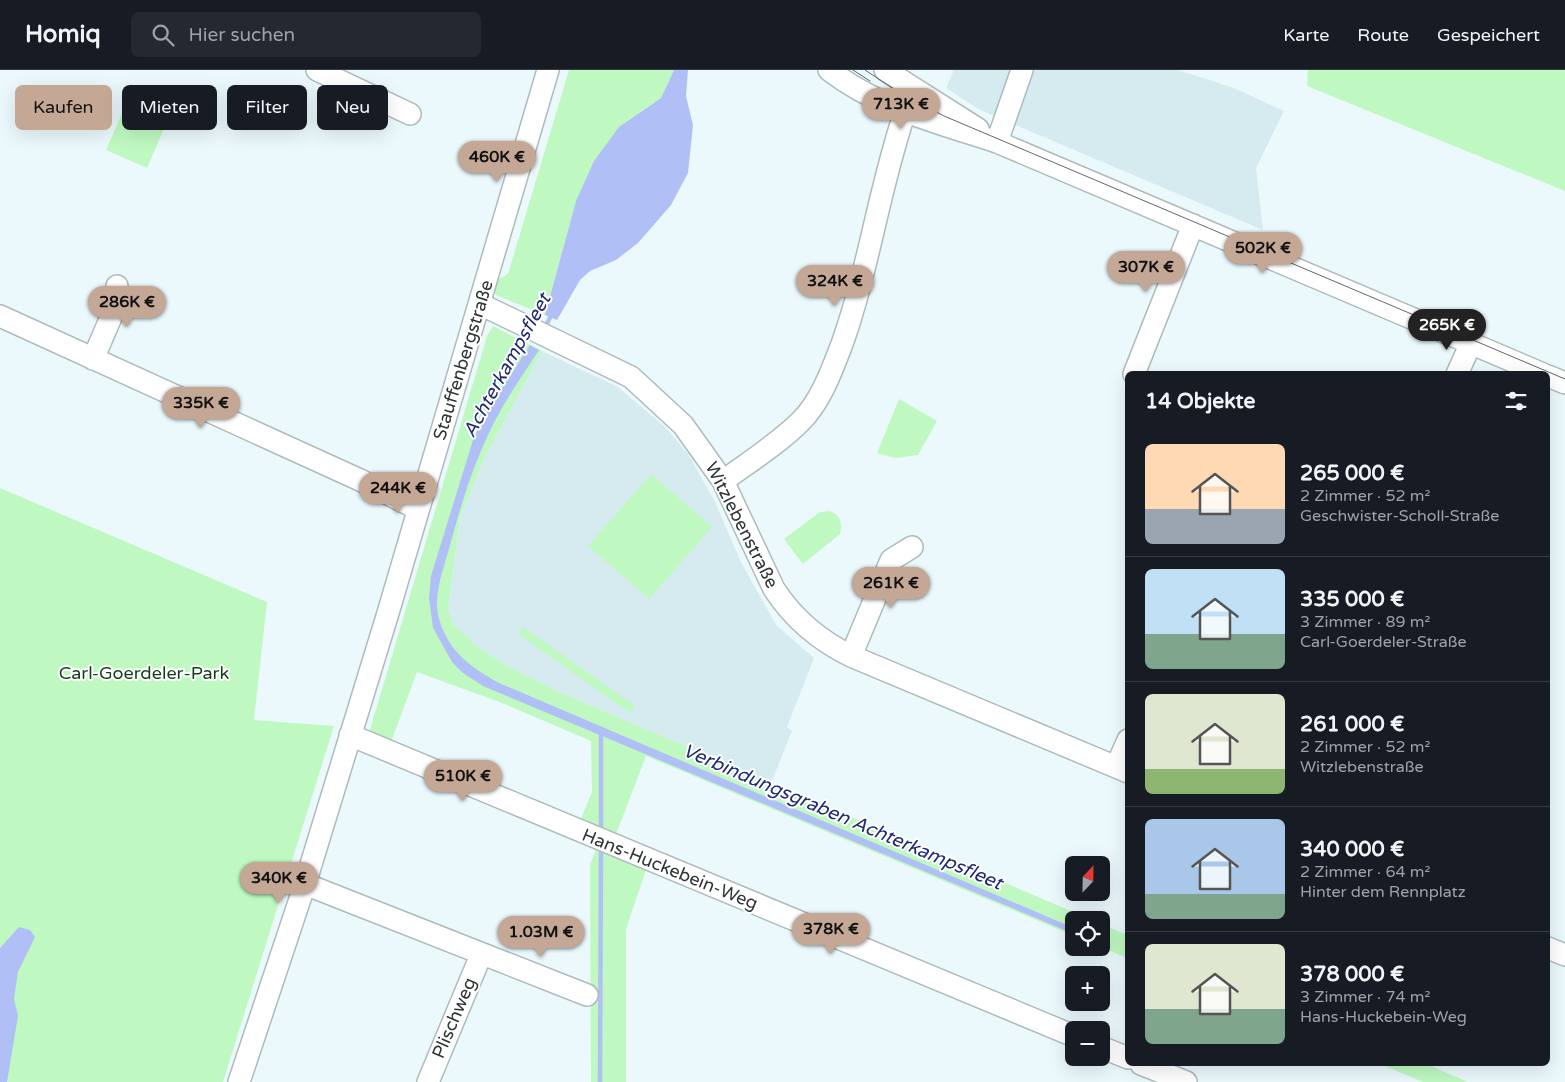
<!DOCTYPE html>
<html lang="de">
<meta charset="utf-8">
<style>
:root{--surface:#171b24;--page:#242831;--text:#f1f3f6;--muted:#9ea1a6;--line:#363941;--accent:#c4a795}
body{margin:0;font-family:"Varela Round",sans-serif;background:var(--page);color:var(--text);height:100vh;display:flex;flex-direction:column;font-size:19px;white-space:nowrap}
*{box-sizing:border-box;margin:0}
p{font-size:16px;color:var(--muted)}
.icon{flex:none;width:28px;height:28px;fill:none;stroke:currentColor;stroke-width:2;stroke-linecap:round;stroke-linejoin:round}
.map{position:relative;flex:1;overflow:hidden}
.details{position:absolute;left:1125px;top:301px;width:425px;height:695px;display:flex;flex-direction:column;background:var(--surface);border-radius:8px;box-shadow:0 5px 20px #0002}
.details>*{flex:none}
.hud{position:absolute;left:15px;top:15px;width:475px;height:45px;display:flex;gap:10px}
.needle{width:32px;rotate:22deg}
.controls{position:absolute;left:1065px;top:786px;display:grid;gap:10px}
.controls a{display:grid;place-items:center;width:45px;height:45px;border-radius:8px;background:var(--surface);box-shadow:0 5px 20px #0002;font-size:25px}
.price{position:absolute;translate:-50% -42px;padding:0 11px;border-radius:18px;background:var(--accent);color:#111;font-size:16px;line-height:32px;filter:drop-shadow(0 1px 2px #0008)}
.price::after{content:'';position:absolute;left:50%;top:30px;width:15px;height:11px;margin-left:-8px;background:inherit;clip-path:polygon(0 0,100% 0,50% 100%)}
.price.active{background:#222;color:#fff}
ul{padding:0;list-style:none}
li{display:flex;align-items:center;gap:15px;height:125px;padding:0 20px}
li+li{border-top:1px solid var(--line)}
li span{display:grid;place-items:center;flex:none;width:140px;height:100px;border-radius:8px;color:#555}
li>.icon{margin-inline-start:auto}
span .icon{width:60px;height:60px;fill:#fffc;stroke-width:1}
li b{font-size:21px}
h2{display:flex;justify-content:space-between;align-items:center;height:60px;padding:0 20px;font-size:21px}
.tag{padding:0 18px;border-radius:8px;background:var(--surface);box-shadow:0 5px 20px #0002;font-size:18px;line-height:45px}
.tag.active{background:var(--accent);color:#111}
header{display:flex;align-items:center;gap:30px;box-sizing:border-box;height:70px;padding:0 25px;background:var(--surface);border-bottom:1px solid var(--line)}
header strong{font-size:24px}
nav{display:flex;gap:28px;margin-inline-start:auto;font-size:18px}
.search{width:350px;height:45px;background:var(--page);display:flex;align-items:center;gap:12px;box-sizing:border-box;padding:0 18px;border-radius:8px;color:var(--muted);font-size:19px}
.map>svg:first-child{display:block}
</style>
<header>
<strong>Homiq</strong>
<div class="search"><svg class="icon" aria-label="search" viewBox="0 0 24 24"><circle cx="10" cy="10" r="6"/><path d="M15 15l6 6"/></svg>Hier suchen</div>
<nav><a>Karte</a><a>Route</a><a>Gespeichert</a></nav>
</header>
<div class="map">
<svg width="1565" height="1012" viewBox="0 0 1565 1012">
<rect width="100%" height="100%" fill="#ebf9fc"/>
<path fill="#d5ebef" d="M954 0H1178L1234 18 1284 41 1256 98 1263 160 980 40 946 18Z
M542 281 618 317 665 357 688 384 714 430 741 492 776 555 814 588 787 657 792 661 771 713 559 622 509 597 478 578 453 554 448 538 460 448 484 389Z"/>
<path fill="#bff9c1" d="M569 0H674L661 28 641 41 576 131 545 245 496 225 492 220 495 211 508 204Z
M1308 0H1565V121L1307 16Z
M123 41 164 59 147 98 106 80Z
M493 256 542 281 484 389 460 448 448 538 453 554 479 578 509 597 559 622 1092 850H1074V866L646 686 615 767 580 751 592 722 591 671 502 633 417 602 391 672 369 663 487 266Z
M899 329 937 351 918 385 895 388 877 383Z
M651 404 712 457 649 529 588 476Z
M0 418 267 532 254 650 334 656 223 1012H0Z
M830 441C840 445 843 453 840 464L803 494 784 469 820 442Z
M523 557 635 636 630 643 518 564Z
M596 780 646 800 626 859V1012H591L590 794Z
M1101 854 1127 865V888L1101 877Z
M1380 994H1426L1468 1012H1423Z"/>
<path fill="#b0bff6" d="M674 0H688L686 26 693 55 688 103 671 135 638 173 616 190 590 201 580 210 557 250 545 245 576 131 594 91 619 57 661 28Z
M530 275 539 280C525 302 509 324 497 347 474 390 461 435 448 482 442 504 432 529 440 552 450 583 472 598 499 613L1074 858V864L483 616 463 603 452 592 433 558 429 528 431 506 473 370 485 345Z
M19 857 30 860 35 867 18 902 14 929 18 946 7 1012H0V878Z"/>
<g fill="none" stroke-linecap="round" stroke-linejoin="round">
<path stroke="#b0bff6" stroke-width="4.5" d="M544 259 552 244
M601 762V661
M600 1012 601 775"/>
<defs>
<path id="minor" d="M317 0 410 44
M829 0C878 38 939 53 997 72L1543 304
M885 0 978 59
M997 72 1022 0
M480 234 631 307 683 355 723 411 774 519C793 548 820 571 851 586L1128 702
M0 246 360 410 418 439
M93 289 115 238 117 216
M1134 304 1193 155
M1457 304 1471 273
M1548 306 1565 313
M723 411C749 392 778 374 801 351 821 331 832 300 842 274 869 198 879 118 905 42
M851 586 891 490 912 477
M350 665 1074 966
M1116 697 1128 670
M305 814 587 925
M1548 878 1565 885
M1101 977 1128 988
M1141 994 1186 1012
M239 1012 305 814 388 543 548 0
M428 1012 481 885"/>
</defs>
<use href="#minor" stroke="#aebbbd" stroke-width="24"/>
<use href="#minor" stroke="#fff" stroke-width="21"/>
<path stroke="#606869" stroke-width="1" d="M853 0 870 11
M865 0 897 21 944 46 1565 309"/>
</g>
<g text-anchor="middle" stroke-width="4" stroke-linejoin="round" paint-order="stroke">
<g font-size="18" fill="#2f3536" stroke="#fff">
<text transform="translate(463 290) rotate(-73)" y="6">Stauffenbergstraße</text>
<text transform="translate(742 455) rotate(63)" y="6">Witzlebenstraße</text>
<text transform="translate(670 799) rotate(22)" y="6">Hans-Huckebein-Weg</text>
<text transform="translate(454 948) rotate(-67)" y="6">Plischweg</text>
</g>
<g font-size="18" fill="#153e1a" stroke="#fff">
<text x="144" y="609">Carl-Goerdeler-Park</text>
</g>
<g font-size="19" font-style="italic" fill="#222975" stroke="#fff">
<text transform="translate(506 295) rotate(-61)" y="7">Achterkampsfleet</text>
<text transform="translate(843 746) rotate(23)" y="7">Verbindungsgraben Achterkampsfleet</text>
</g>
</g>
</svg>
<div class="controls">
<a><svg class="needle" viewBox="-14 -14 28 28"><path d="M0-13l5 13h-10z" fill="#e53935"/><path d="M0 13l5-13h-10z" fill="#9ea1a6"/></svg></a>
<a><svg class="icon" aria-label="locate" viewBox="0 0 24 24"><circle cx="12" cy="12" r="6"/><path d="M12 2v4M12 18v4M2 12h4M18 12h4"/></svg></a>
<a>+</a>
<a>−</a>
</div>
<b class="price" style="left:901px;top:60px">713K €</b>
<b class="price" style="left:497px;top:113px">460K €</b>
<b class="price" style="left:1263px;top:204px">502K €</b>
<b class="price" style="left:1146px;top:223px">307K €</b>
<b class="price" style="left:835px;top:237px">324K €</b>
<b class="price" style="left:127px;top:258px">286K €</b>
<b class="price active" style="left:1447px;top:281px">265K €</b>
<b class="price" style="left:201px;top:359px">335K €</b>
<b class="price" style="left:398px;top:444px">244K €</b>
<b class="price" style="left:891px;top:539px">261K €</b>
<b class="price" style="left:463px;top:732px">510K €</b>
<b class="price" style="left:279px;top:834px">340K €</b>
<b class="price" style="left:831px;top:885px">378K €</b>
<b class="price" style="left:541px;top:888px">1.03M €</b>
<div class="hud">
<a class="tag active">Kaufen</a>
<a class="tag">Mieten</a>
<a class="tag">Filter</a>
<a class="tag">Neu</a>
</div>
<section class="details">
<h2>14 Objekte<svg class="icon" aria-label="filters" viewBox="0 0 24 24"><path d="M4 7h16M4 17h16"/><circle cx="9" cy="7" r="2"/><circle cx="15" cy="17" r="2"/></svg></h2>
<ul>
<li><span style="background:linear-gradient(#ffd9b3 65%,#9aa5b1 0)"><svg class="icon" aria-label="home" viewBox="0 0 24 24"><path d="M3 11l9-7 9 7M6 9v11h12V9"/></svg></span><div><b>265 000 €</b><p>2 Zimmer · 52 m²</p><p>Geschwister-Scholl-Straße</p></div></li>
<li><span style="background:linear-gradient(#bfe0f5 65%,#7fa58c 0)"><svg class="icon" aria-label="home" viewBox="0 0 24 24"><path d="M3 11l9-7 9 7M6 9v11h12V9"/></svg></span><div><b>335 000 €</b><p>3 Zimmer · 89 m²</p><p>Carl-Goerdeler-Straße</p></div></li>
<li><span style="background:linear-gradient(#dfe7d0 75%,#8fb573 0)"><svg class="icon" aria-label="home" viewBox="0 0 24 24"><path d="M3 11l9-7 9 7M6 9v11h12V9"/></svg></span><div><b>261 000 €</b><p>2 Zimmer · 52 m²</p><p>Witzlebenstraße</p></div></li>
<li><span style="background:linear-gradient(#a9c7e8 75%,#7fa58c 0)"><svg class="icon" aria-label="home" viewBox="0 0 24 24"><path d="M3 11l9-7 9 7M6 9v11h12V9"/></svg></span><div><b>340 000 €</b><p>2 Zimmer · 64 m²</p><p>Hinter dem Rennplatz</p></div></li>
<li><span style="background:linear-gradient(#dfe7d0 65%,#7fa58c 0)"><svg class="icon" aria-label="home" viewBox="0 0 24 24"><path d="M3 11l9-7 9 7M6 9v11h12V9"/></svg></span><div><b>378 000 €</b><p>3 Zimmer · 74 m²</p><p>Hans-Huckebein-Weg</p></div></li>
</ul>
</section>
</div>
